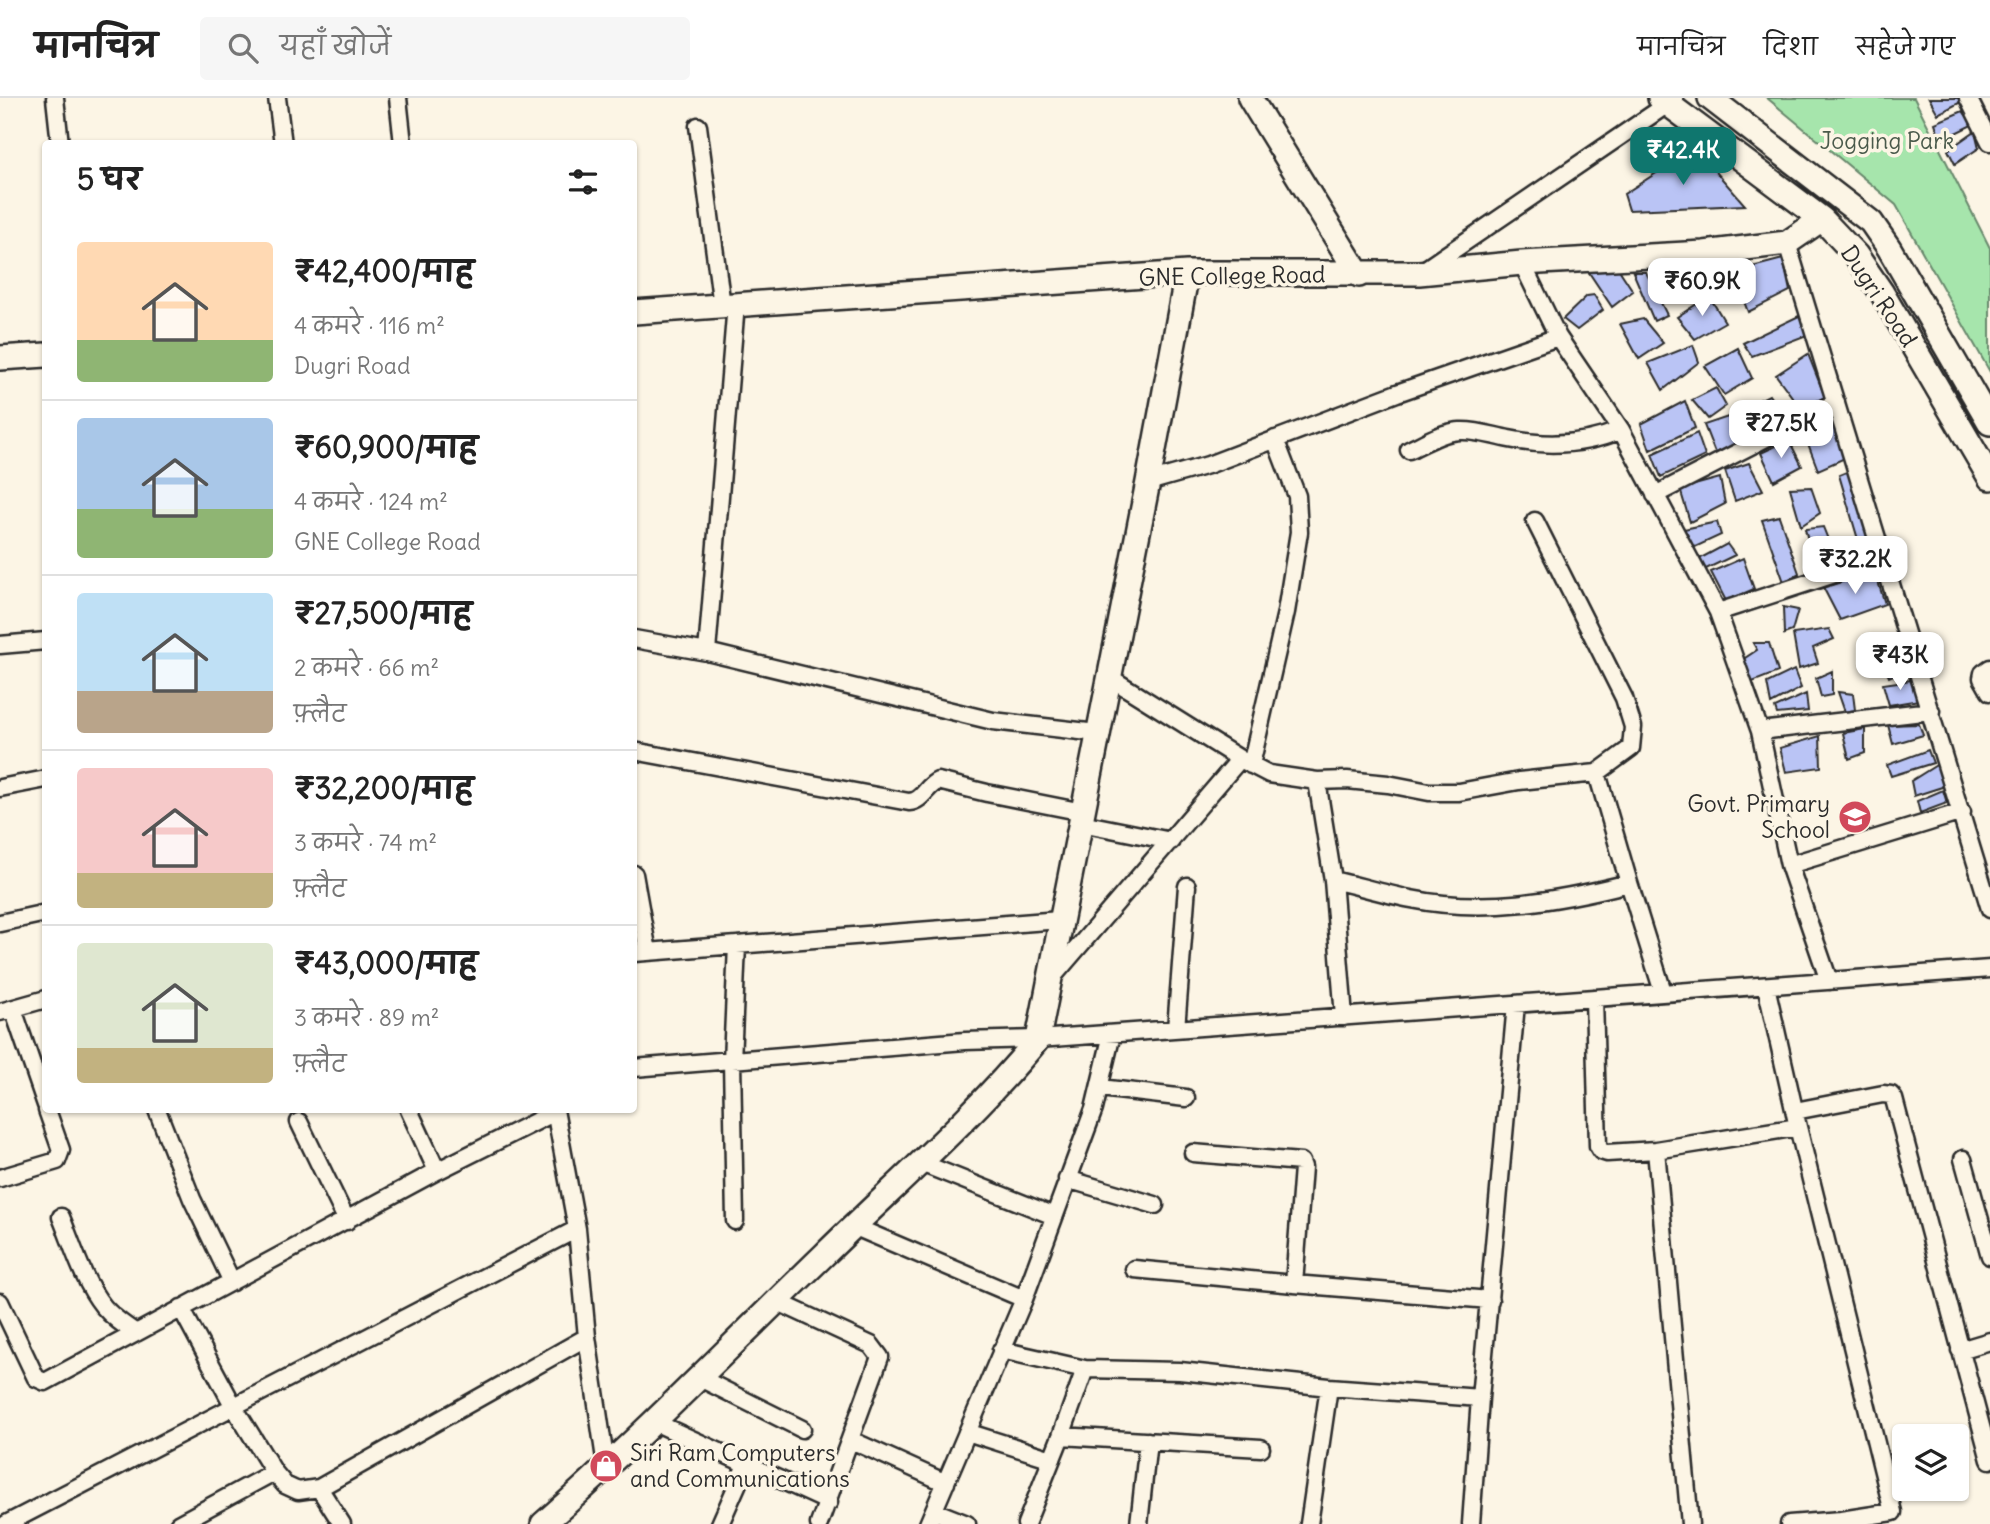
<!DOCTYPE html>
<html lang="hi">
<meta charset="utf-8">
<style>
:root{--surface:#fff;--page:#f6f6f6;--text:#222;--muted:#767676;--line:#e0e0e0;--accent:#0f766e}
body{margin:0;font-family:Delius,"Playpen Sans Deva",sans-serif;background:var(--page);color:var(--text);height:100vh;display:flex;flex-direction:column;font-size:26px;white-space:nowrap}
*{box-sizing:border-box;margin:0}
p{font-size:23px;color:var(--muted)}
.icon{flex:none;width:38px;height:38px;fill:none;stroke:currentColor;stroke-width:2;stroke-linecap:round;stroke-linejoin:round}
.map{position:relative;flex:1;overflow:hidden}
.side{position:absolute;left:42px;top:42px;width:595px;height:973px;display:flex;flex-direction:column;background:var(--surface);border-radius:7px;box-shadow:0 2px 5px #0004}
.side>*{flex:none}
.buttons{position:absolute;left:1892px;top:1326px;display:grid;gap:14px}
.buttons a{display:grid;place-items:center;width:77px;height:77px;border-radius:7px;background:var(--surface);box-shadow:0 2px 5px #0004;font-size:35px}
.price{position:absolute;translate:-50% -60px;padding:0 16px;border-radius:14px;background:#fff;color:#222;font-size:23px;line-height:46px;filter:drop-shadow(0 2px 4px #0008)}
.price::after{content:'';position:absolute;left:50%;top:42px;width:21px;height:16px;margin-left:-10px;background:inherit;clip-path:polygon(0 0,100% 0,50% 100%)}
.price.on{background:var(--accent);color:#fff}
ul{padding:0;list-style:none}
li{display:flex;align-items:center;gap:21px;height:175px;padding:0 35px}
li+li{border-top:2px solid var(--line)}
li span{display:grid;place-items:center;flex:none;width:196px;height:140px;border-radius:7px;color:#555}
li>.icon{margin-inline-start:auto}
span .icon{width:84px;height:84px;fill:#fffc;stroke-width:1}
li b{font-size:30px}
h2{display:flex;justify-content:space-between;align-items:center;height:84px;padding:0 35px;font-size:30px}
header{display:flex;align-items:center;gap:42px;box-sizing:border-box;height:98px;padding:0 35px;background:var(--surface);border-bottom:2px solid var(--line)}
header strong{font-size:33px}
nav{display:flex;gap:38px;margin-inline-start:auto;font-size:24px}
.search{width:490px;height:63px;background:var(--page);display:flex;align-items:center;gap:18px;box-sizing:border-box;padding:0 24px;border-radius:7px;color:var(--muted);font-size:26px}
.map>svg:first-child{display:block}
</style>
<header>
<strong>मानचित्र</strong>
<div class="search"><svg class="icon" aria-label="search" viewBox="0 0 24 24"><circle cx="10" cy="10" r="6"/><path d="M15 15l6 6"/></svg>यहाँ खोजें</div>
<nav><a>मानचित्र</a><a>दिशा</a><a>सहेजे गए</a></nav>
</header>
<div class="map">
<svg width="1990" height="1426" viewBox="0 0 1990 1426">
<rect width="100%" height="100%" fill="#fcf5e5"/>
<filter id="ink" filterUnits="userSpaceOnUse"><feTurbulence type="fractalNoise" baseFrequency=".0143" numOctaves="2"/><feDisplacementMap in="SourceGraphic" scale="14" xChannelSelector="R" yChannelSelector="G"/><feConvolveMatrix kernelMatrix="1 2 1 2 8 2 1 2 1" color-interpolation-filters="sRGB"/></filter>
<g filter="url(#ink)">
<path fill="#a6e5ac" stroke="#68886c" stroke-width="2" d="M1767 0H1914L1990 150V274L1896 107Z"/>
<path fill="#bac4f5" stroke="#2b2b2b" stroke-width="2" d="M1929 0H1960L1961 4 1938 16Z
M1963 13 1974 26 1941 42 1935 25Z
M1975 33 1979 50 1955 66 1948 52Z
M1695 50 1745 107 1629 112 1624 96Z
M1783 161 1790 193 1748 214 1733 174Z
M1586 170H1618L1633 193 1612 209Z
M1656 172 1678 175 1684 204H1668Z
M1633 174H1646L1667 217 1654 223Z
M1594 197 1603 212 1577 232 1563 221 1587 198Z
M1709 198 1725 224 1695 241 1677 219Z
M1801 217 1807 237 1752 258 1743 245Z
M1643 221 1663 245 1639 261 1620 226Z
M1693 247 1699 264 1663 292 1648 265Z
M1738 250 1752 280 1724 297 1705 268Z
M1808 256 1825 299 1801 311 1776 277Z
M1716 290 1726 308 1708 321 1692 302Z
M1769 297 1786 322 1747 339 1735 314Z
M1685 303 1695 330 1650 352 1641 326Z
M1731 318 1740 346 1715 355 1704 327Z
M1834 321 1845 360 1818 372 1804 335Z
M1697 335 1705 358 1661 379 1652 356Z
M1789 342 1802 368 1774 383 1761 355Z
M1749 365 1763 392 1735 403 1725 373Z
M1849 373 1876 450 1862 455 1839 377Z
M1720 380 1725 406 1690 424 1680 391Z
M1811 389 1820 415 1801 428 1790 390Z
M1779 418 1799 475 1784 484 1762 422Z
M1717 424 1721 437 1693 450 1684 431Z
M1823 429 1837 464 1817 476 1805 431Z
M1727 446 1735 457 1704 472 1699 461Z
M1743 460 1754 491 1726 503 1711 474Z
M1875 474 1885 506 1840 522 1823 489Z
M1783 509 1798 512 1792 533 1784 536Z
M1829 531 1834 541 1813 550 1818 565 1799 571 1793 536Z
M1897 536 1909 570 1889 579 1875 546Z
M1753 545H1769L1778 574 1750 585 1742 562 1757 552Z
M1794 572 1801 590 1771 606 1767 585Z
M1832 573V597L1821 599 1816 580Z
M1911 582 1919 602 1889 607 1883 586Z
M1838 594 1853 596 1855 612 1845 614Z
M1806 596 1808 613 1777 616 1775 610Z
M1919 626 1923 637 1893 646 1888 627Z
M1865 631V655L1849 661 1843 635Z
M1820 638 1821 669 1786 674 1780 650Z
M1928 652 1933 665 1891 678 1887 667Z
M1938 666 1945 688 1914 698 1911 683Z
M1943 692 1947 705 1920 715 1917 703Z"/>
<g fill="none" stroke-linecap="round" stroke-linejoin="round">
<defs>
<path id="street" d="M55 0 60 46
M277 0 283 46
M398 0 403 46
M1968 0 1990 44
M698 28 722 208
M1787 145 1990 811
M1421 174 1675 1
M1558 239 1621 332 1718 514 1760 633 1931 613
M1409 352C1426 344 1442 334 1460 333 1477 332 1493 338 1509 341 1547 349 1585 347 1621 332
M1148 384 1208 367 1397 295 1558 239 1522 165
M1655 397 1836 304
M1718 514 1884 460
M634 541 707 554 993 623 1097 635
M0 547 46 543
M707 554 736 206
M1990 570 1983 575 1982 580 1990 594
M1109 579 1240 661 1269 676 1317 683 1333 782 1344 919
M1760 633 1789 767
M634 653 909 704C923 703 926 688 938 683L987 695 1083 714
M1251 667 1286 514 1299 434 1297 398 1275 341
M1317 683 1347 682 1388 686 1429 694H1459L1519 683 1597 675 1631 650 1633 629 1624 600 1535 423
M0 690 46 681
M1081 725 1171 743
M634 776 648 854
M1333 782C1359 788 1385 796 1411 801 1484 816 1558 803 1629 785L1597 675
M1629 785 1663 894
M0 825 46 815
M634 855 1060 822
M1050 882 1240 661
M1829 883 1789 767 1962 714
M1766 888 1798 1029 1893 1414 1841 1422 1842 1426
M1594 900 1598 1048 1601 1053 1607 1055 1656 1052 1798 1029
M13 911 46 1007
M0 914 46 901
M1176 931 1187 788
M634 970 965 943 1038 941 1990 871
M1100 990 1186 1000
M157 1012 192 1101 232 1184
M409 1012 437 1073
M555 1012 577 1131 587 1239 606 1368
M1795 1013 1883 996 1891 997 1894 1001 1990 1362
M299 1024 347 1123
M1656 1052 1690 1426
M1963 1061 1990 1158
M921 1065 1054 1118
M0 1080 57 1063 61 1052 47 1012
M1067 1081 1155 1107
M61 1119C73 1148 83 1183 103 1208 112 1219 124 1227 136 1235
M735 1123 732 963 737 847
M853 1128 1024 1201
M1134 1171 1294 1186 1303 1069 1301 1064 1193 1055
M1294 1186 1490 1202
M776 1203 871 1247 880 1259 819 1426
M0 1204 36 1280 45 1284 437 1073 555 1014
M181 1210 234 1309 274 1374 285 1387 298 1393 319 1390 342 1426
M1001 1252 1085 1271 1061 1338 1026 1426
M1960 1252 1990 1243
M1085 1271 1180 1273 1329 1289
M698 1279 802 1331
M652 1323 829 1404
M967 1334 1052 1361
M1061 1338 1261 1350
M851 1342 946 1385
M319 1390 587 1239
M934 1413 967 1426
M6 1426 577 1131
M178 1426 274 1374
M720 1426 746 1367
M928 1426 1024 1201 1094 1011 1112 936
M1139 1426 1148 1343
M1309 1426 1329 1289 1480 1300
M1471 1426 1480 1300 1516 906
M1789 1426 1841 1422"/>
<path id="secondary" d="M1250 0 1359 177
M1660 0 1822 121 1856 157 1882 195 1990 380
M1710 0 1871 124 1889 150 1990 325
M634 214 1187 175H1419L1522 165 1704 155 1787 145 1822 121
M0 260 46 257
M543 1426C640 1341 731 1247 824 1157 896 1086 973 1020 1038 941L1148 384 1187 175"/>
</defs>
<use href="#street" stroke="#2b2b2b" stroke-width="21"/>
<use href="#secondary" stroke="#2b2b2b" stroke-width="28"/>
<use href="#street" stroke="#fcf5e5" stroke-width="16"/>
<use href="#secondary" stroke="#fcf5e5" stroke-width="23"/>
</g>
</g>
<defs>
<symbol id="school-disc" viewBox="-11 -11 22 22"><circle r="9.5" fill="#d1495b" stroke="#fcf5e5"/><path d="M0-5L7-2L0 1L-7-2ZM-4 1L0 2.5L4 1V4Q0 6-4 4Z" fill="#fff"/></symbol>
<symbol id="shop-disc" viewBox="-11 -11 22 22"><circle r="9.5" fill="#d1495b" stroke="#fcf5e5"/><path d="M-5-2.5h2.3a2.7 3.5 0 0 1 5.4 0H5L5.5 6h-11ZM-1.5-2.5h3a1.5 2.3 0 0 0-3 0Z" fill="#fff"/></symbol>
</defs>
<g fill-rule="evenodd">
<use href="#school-disc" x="1836" y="700" width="38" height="38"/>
<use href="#shop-disc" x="587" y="1349" width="38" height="38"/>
</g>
<g text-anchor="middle" stroke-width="7" stroke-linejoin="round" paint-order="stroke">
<g font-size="23" fill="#4a5a4b" stroke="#fcf5e5">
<text x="1887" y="51">Jogging Park</text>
</g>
<g font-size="23" fill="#2b2b2b" stroke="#fcf5e5">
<text transform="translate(1232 178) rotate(-1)" y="8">GNE College Road</text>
<text transform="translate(1879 198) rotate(56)" y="8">Dugri Road</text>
</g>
<g font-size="23" fill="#2b2b2b" stroke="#fcf5e5" text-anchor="end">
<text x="1830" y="714">Govt. Primary<tspan x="1830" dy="26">School</tspan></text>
<text x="630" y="1363" text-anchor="start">Siri Ram Computers<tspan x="630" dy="26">and Communications</tspan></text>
</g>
</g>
</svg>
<div class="buttons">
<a><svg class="icon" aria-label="layers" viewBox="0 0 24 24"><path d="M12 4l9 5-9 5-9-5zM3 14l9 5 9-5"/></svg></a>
</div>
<b class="price on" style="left:1683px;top:89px">₹42.4K</b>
<b class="price" style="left:1702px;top:220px">₹60.9K</b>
<b class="price" style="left:1781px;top:362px">₹27.5K</b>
<b class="price" style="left:1855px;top:498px">₹32.2K</b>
<b class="price" style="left:1900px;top:594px">₹43K</b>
<section class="side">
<h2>5 घर<svg class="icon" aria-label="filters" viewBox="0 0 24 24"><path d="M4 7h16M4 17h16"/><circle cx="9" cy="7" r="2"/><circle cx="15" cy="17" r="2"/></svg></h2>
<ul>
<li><span style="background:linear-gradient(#ffd9b3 70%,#8fb573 0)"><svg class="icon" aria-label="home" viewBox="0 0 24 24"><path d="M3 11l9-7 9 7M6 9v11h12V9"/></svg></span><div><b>₹42,400/माह</b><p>4 कमरे · 116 m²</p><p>Dugri Road</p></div></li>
<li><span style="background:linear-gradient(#a9c7e8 65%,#8fb573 0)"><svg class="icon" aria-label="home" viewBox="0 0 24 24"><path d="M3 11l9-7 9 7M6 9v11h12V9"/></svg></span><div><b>₹60,900/माह</b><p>4 कमरे · 124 m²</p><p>GNE College Road</p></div></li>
<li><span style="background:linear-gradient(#bfe0f5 70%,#b9a48a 0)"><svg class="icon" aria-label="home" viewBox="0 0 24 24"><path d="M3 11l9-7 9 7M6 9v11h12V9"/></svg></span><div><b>₹27,500/माह</b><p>2 कमरे · 66 m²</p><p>फ़्लैट</p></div></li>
<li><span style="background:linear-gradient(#f6c9c9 75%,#c2b280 0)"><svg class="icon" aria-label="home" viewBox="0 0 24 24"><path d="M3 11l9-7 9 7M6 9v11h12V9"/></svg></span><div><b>₹32,200/माह</b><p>3 कमरे · 74 m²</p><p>फ़्लैट</p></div></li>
<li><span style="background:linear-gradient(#dfe7d0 75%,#c2b280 0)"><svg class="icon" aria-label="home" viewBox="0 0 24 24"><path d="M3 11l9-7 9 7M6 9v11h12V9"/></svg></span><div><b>₹43,000/माह</b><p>3 कमरे · 89 m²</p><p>फ़्लैट</p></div></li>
</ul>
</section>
</div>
